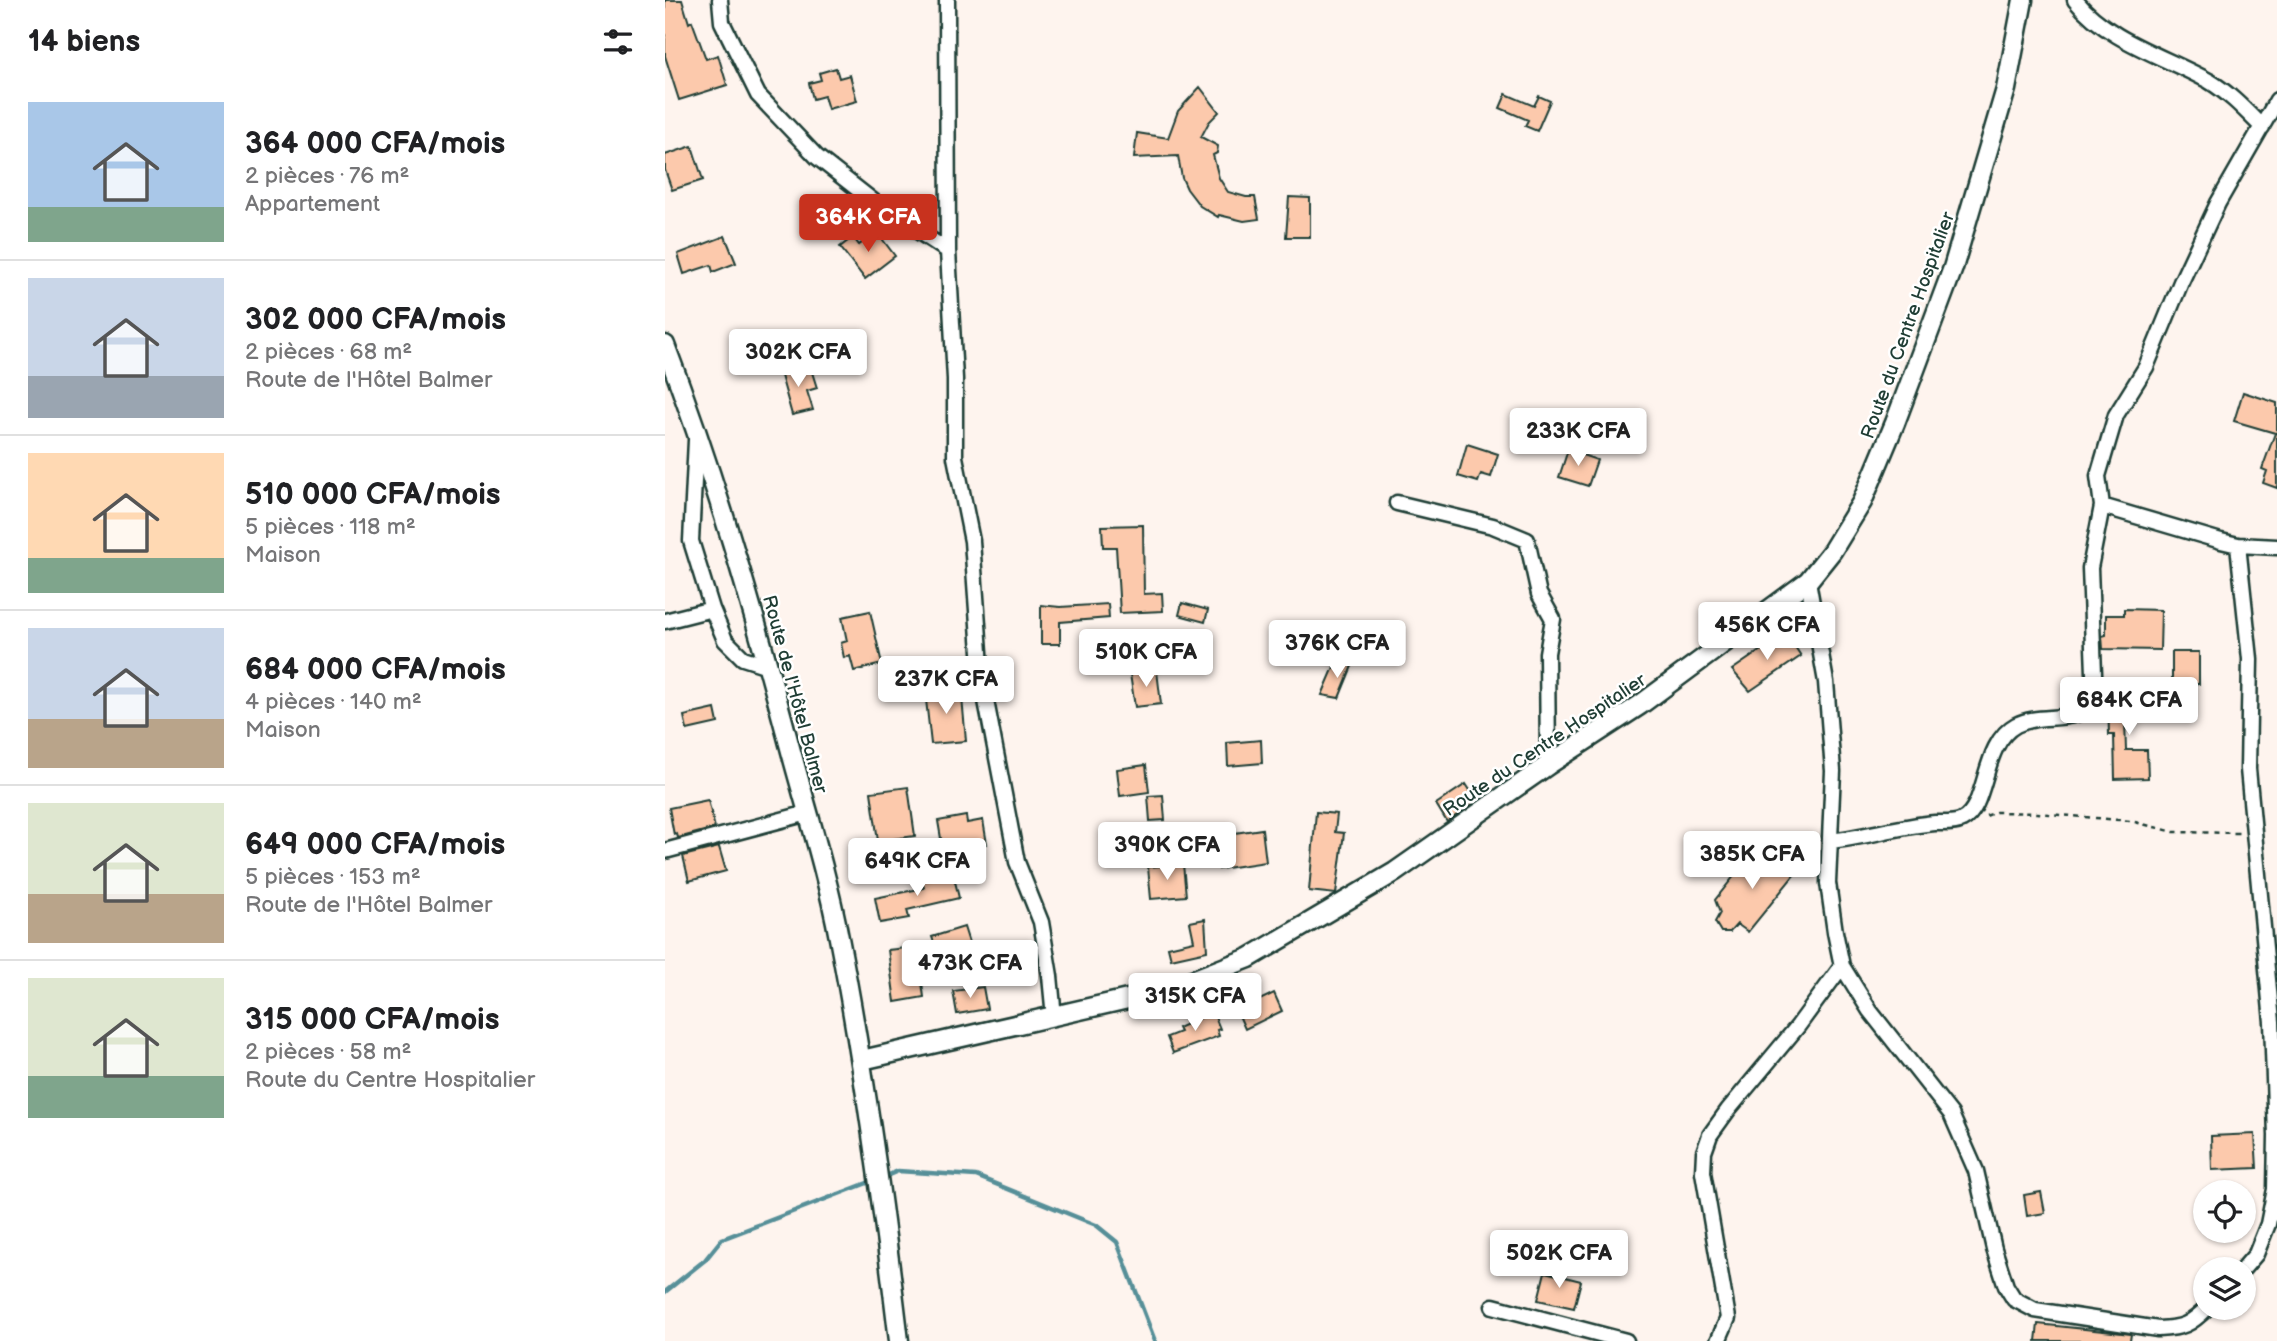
<!DOCTYPE html>
<html lang="fr">
<meta charset="utf-8">
<style>
:root{--surface:#fff;--page:#f6f6f6;--text:#202124;--muted:#757577;--line:#e0e0e0;--accent:#c8321e}
body{margin:0;font-family:"Balsamiq Sans",sans-serif;background:var(--page);color:var(--text);height:100vh;display:flex;flex-direction:column;font-size:26px;white-space:nowrap}
*{box-sizing:border-box;margin:0}
p{font-size:23px;color:var(--muted)}
.icon{flex:none;width:38px;height:38px;fill:none;stroke:currentColor;stroke-width:2;stroke-linecap:round;stroke-linejoin:round}
.map{position:relative;flex:1;overflow:hidden}
.side{display:flex;flex-direction:column;background:var(--surface);width:665px}
.side>*{flex:none}
.controls{position:absolute;left:1528px;top:1180px;display:grid;gap:14px}
.controls a{display:grid;place-items:center;width:63px;height:63px;border-radius:50%;background:var(--surface);box-shadow:0 2px 5px #0004;font-size:35px}
.price{position:absolute;translate:-50% -60px;padding:0 16px;border-radius:7px;background:#fff;color:#222;font-size:23px;line-height:46px;filter:drop-shadow(0 2px 4px #0008)}
.price::after{content:'';position:absolute;left:50%;top:42px;width:21px;height:16px;margin-left:-10px;background:inherit;clip-path:polygon(0 0,100% 0,50% 100%)}
.price.selected{background:var(--accent);color:#fff}
ul{padding:0;list-style:none}
li{display:flex;align-items:center;gap:21px;height:175px;padding:0 28px}
li+li{border-top:2px solid var(--line)}
li span{display:grid;place-items:center;flex:none;width:196px;height:140px;border-radius:0px;color:#555}
li>.icon{margin-inline-start:auto}
span .icon{width:84px;height:84px;fill:#fffc;stroke-width:1}
li b{font-size:30px}
h2{display:flex;justify-content:space-between;align-items:center;height:84px;padding:0 28px;font-size:30px}
main{display:flex;flex:1;min-height:0}
.map>svg:first-child{display:block}
</style>
<main>
<section class="side">
<h2>14 biens<svg class="icon" aria-label="filters" viewBox="0 0 24 24"><path d="M4 7h16M4 17h16"/><circle cx="9" cy="7" r="2"/><circle cx="15" cy="17" r="2"/></svg></h2>
<ul>
<li><span style="background:linear-gradient(#a9c7e8 75%,#7fa58c 0)"><svg class="icon" aria-label="home" viewBox="0 0 24 24"><path d="M3 11l9-7 9 7M6 9v11h12V9"/></svg></span><div><b>364 000 CFA/mois</b><p>2 pièces · 76 m²</p><p>Appartement</p></div></li>
<li><span style="background:linear-gradient(#c9d6e8 70%,#9aa5b1 0)"><svg class="icon" aria-label="home" viewBox="0 0 24 24"><path d="M3 11l9-7 9 7M6 9v11h12V9"/></svg></span><div><b>302 000 CFA/mois</b><p>2 pièces · 68 m²</p><p>Route de l'Hôtel Balmer</p></div></li>
<li><span style="background:linear-gradient(#ffd9b3 75%,#7fa58c 0)"><svg class="icon" aria-label="home" viewBox="0 0 24 24"><path d="M3 11l9-7 9 7M6 9v11h12V9"/></svg></span><div><b>510 000 CFA/mois</b><p>5 pièces · 118 m²</p><p>Maison</p></div></li>
<li><span style="background:linear-gradient(#c9d6e8 65%,#b9a48a 0)"><svg class="icon" aria-label="home" viewBox="0 0 24 24"><path d="M3 11l9-7 9 7M6 9v11h12V9"/></svg></span><div><b>684 000 CFA/mois</b><p>4 pièces · 140 m²</p><p>Maison</p></div></li>
<li><span style="background:linear-gradient(#dfe7d0 65%,#b9a48a 0)"><svg class="icon" aria-label="home" viewBox="0 0 24 24"><path d="M3 11l9-7 9 7M6 9v11h12V9"/></svg></span><div><b>649 000 CFA/mois</b><p>5 pièces · 153 m²</p><p>Route de l'Hôtel Balmer</p></div></li>
<li><span style="background:linear-gradient(#dfe7d0 70%,#7fa58c 0)"><svg class="icon" aria-label="home" viewBox="0 0 24 24"><path d="M3 11l9-7 9 7M6 9v11h12V9"/></svg></span><div><b>315 000 CFA/mois</b><p>2 pièces · 58 m²</p><p>Route du Centre Hospitalier</p></div></li>
</ul>
</section>
<div class="map">
<svg width="1612" height="1341" viewBox="0 0 1612 1341">
<rect width="100%" height="100%" fill="#fef4ee"/>
<filter id="ink" filterUnits="userSpaceOnUse"><feTurbulence type="fractalNoise" baseFrequency=".0143" numOctaves="2"/><feDisplacementMap in="SourceGraphic" scale="14" xChannelSelector="R" yChannelSelector="G"/><feConvolveMatrix kernelMatrix="1 2 1 2 8 2 1 2 1" color-interpolation-filters="sRGB"/></filter>
<g filter="url(#ink)">
<g fill="none" stroke-linecap="round" stroke-linejoin="round">
<path stroke="#568f98" stroke-width="4.5" d="M219 1177 233 1171 311 1176 431 1225 452 1242 490 1341
M0 1292 40 1260 57 1239 210 1180"/>
</g>
<path fill="#fcc9ac" stroke="#1f3d34" stroke-width="2" d="M0 0H17L24 23 27 21 41 59 53 55 62 85 14 100 0 56Z
M171 68 174 78 185 75 192 101 163 109 159 96 148 99 144 83 156 80 154 73Z
M535 87 554 112 544 122 536 137 553 146 552 153 548 155 554 178 563 192 581 197H590L594 219 579 221 554 215 553 217 535 206 522 189 517 178 513 156 469 158 472 133 503 138 513 111Z
M841 94 869 106 874 96 885 101 872 131 860 126 863 120 835 108Z
M27 146 38 180 7 190 0 170V155Z
M624 197 645 198V237H621Z
M212 232 230 256 200 279 175 247 188 237 194 245Z
M60 236 71 263 48 272 46 265 19 274 13 254Z
M130 367 132 373 146 369 152 388 142 391 148 410 127 415 115 372Z
M1578 392 1612 403V488L1598 483 1602 471 1597 469 1610 433 1569 421Z
M802 444 833 454 826 477 816 474 813 482 793 476Z
M903 450 932 460 923 486 894 477Z
M478 525 479 594 497 593 498 611 455 613 451 547H438L437 526Z
M517 603 543 610 540 622 514 615Z
M443 604 444 618 395 622V644H376V605L395 607Z
M1459 609 1496 610 1495 650 1438 649 1437 636 1441 635V615H1459Z
M205 611 217 664 189 671 185 656 179 658 176 643 182 641 177 617Z
M1121 633 1136 656 1085 691 1067 670Z
M1507 652H1534V684H1507Z
M672 660 687 666 674 698 657 695Z
M492 671 496 704 470 707 465 674Z
M296 687 301 741 266 744 260 691Z
M1443 700H1488V721H1460L1461 750H1482L1483 778 1450 779 1449 735H1444Z
M50 709 53 723 22 730 19 716Z
M596 740 597 763 563 766 562 743Z
M481 765 484 792 455 796 452 769Z
M801 784 812 801 782 822 771 804Z
M243 787 250 836 213 841 206 792Z
M498 795 500 820 485 821 483 796Z
M43 800 50 828 13 838 12 834 9 835 4 808Z
M651 812 672 814 670 832 679 833 671 894 644 891Z
M301 816 302 823 318 820 322 844 305 847 307 858 280 862 273 821Z
M597 829 601 862 554 869 549 836Z
M1094 845 1130 874 1083 932 1072 924 1065 932H1056L1050 922 1055 913 1050 900Z
M54 847 61 871 24 881 18 856Z
M518 864 521 896 486 899 483 867Z
M288 873 294 898 242 910 244 918 215 923 210 898 259 888 257 881Z
M540 919 542 951 506 959 503 947 529 941 525 922Z
M299 927 305 946 254 961 259 997 230 1002 223 950 270 945 267 937Z
M318 987 322 1009 292 1014 288 991Z
M609 993 617 1011 580 1029 572 1011Z
M548 1012 555 1029 552 1030 554 1036 508 1053 502 1037 515 1032 513 1028Z
M1590 1134 1592 1168 1547 1170 1546 1136Z
M1376 1192 1380 1213 1362 1216 1359 1195Z
M880 1272 916 1281 909 1308 873 1300Z
M1373 1324 1466 1334 1465 1341H1371Z"/>
<g fill="none" stroke-linecap="round" stroke-linejoin="round">
<defs>
<path id="minor" d="M55 0 57 22 93 95 152 157 213 205 283 251
M282 0 283 251 290 379V457L307 541 317 680 352 862 376 922 385 976 389 1017
M1410 0C1443 41 1499 56 1544 81 1564 93 1580 110 1597 127
M31 440 26 541 47 609 60 640 78 658 103 666
M732 503 828 526 862 540 874 594 888 619 882 653 883 765
M1437 506 1556 541 1573 545 1612 547
M1573 545 1585 659 1583 769 1607 1022 1611 1136 1610 1189 1603 1224 1591 1254 1578 1269
M1143 581 1161 682 1168 771 1163 883 1170 932 1177 966 1205 1011 1286 1114 1311 1171 1329 1249 1341 1286 1349 1299 1370 1310 1493 1329C1518 1328 1525 1325 1543 1307
M0 621 47 609
M1165 841C1201 837 1234 826 1270 823 1278 823 1290 824 1297 820 1324 806 1316 744 1351 725 1378 711 1410 727 1430 700L1425 568 1437 506 1433 476 1451 415 1481 367 1516 282 1553 203 1612 100
M0 851 143 813
M828 1306 961 1341
M1053 1341 1063 1318 1038 1172 1039 1152 1045 1135 1063 1110 1133 1026 1177 966"/>
<path id="tertiary" d="M0 345C50 476 88 609 124 744 141 808 162 873 174 938 200 1072 218 1206 234 1341
M197 1060 502 990 584 958 730 872 883 765 975 705 1143 581 1167 551 1197 502 1230 423 1288 268 1341 89 1358 0"/>
</defs>
<use href="#minor" stroke="#1f3d34" stroke-width="19"/>
<use href="#tertiary" stroke="#1f3d34" stroke-width="23"/>
<path stroke="#1f3d34" stroke-width="2.5" stroke-dasharray="5 5" stroke-linecap="butt" d="M1321 816 1331 812 1372 813 1466 821 1509 832 1574 833"/>
<use href="#minor" stroke="#fff" stroke-width="14"/>
<use href="#tertiary" stroke="#fff" stroke-width="18"/>
</g>
</g>
<g text-anchor="middle" stroke-width="5" stroke-linejoin="round" paint-order="stroke">
<g font-size="19" fill="#1f3d34" stroke="#fff">
<text transform="translate(1242 325) rotate(-70)" y="7">Route du Centre Hospitalier</text>
<text transform="translate(131 694) rotate(75)" y="7">Route de l'Hôtel Balmer</text>
<text transform="translate(879 744) rotate(-34)" y="7">Route du Centre Hospitalier</text>
</g>
</g>
</svg>
<div class="controls">
<a><svg class="icon" aria-label="locate" viewBox="0 0 24 24"><circle cx="12" cy="12" r="6"/><path d="M12 2v4M12 18v4M2 12h4M18 12h4"/></svg></a>
<a><svg class="icon" aria-label="layers" viewBox="0 0 24 24"><path d="M12 4l9 5-9 5-9-5zM3 14l9 5 9-5"/></svg></a>
</div>
<b class="price selected" style="left:203px;top:254px">364K CFA</b>
<b class="price" style="left:133px;top:389px">302K CFA</b>
<b class="price" style="left:913px;top:468px">233K CFA</b>
<b class="price" style="left:1102px;top:662px">456K CFA</b>
<b class="price" style="left:672px;top:680px">376K CFA</b>
<b class="price" style="left:481px;top:689px">510K CFA</b>
<b class="price" style="left:281px;top:716px">237K CFA</b>
<b class="price" style="left:1464px;top:737px">684K CFA</b>
<b class="price" style="left:502px;top:882px">390K CFA</b>
<b class="price" style="left:1087px;top:891px">385K CFA</b>
<b class="price" style="left:252px;top:898px">649K CFA</b>
<b class="price" style="left:305px;top:1000px">473K CFA</b>
<b class="price" style="left:530px;top:1033px">315K CFA</b>
<b class="price" style="left:894px;top:1290px">502K CFA</b>
</div>
</main>
